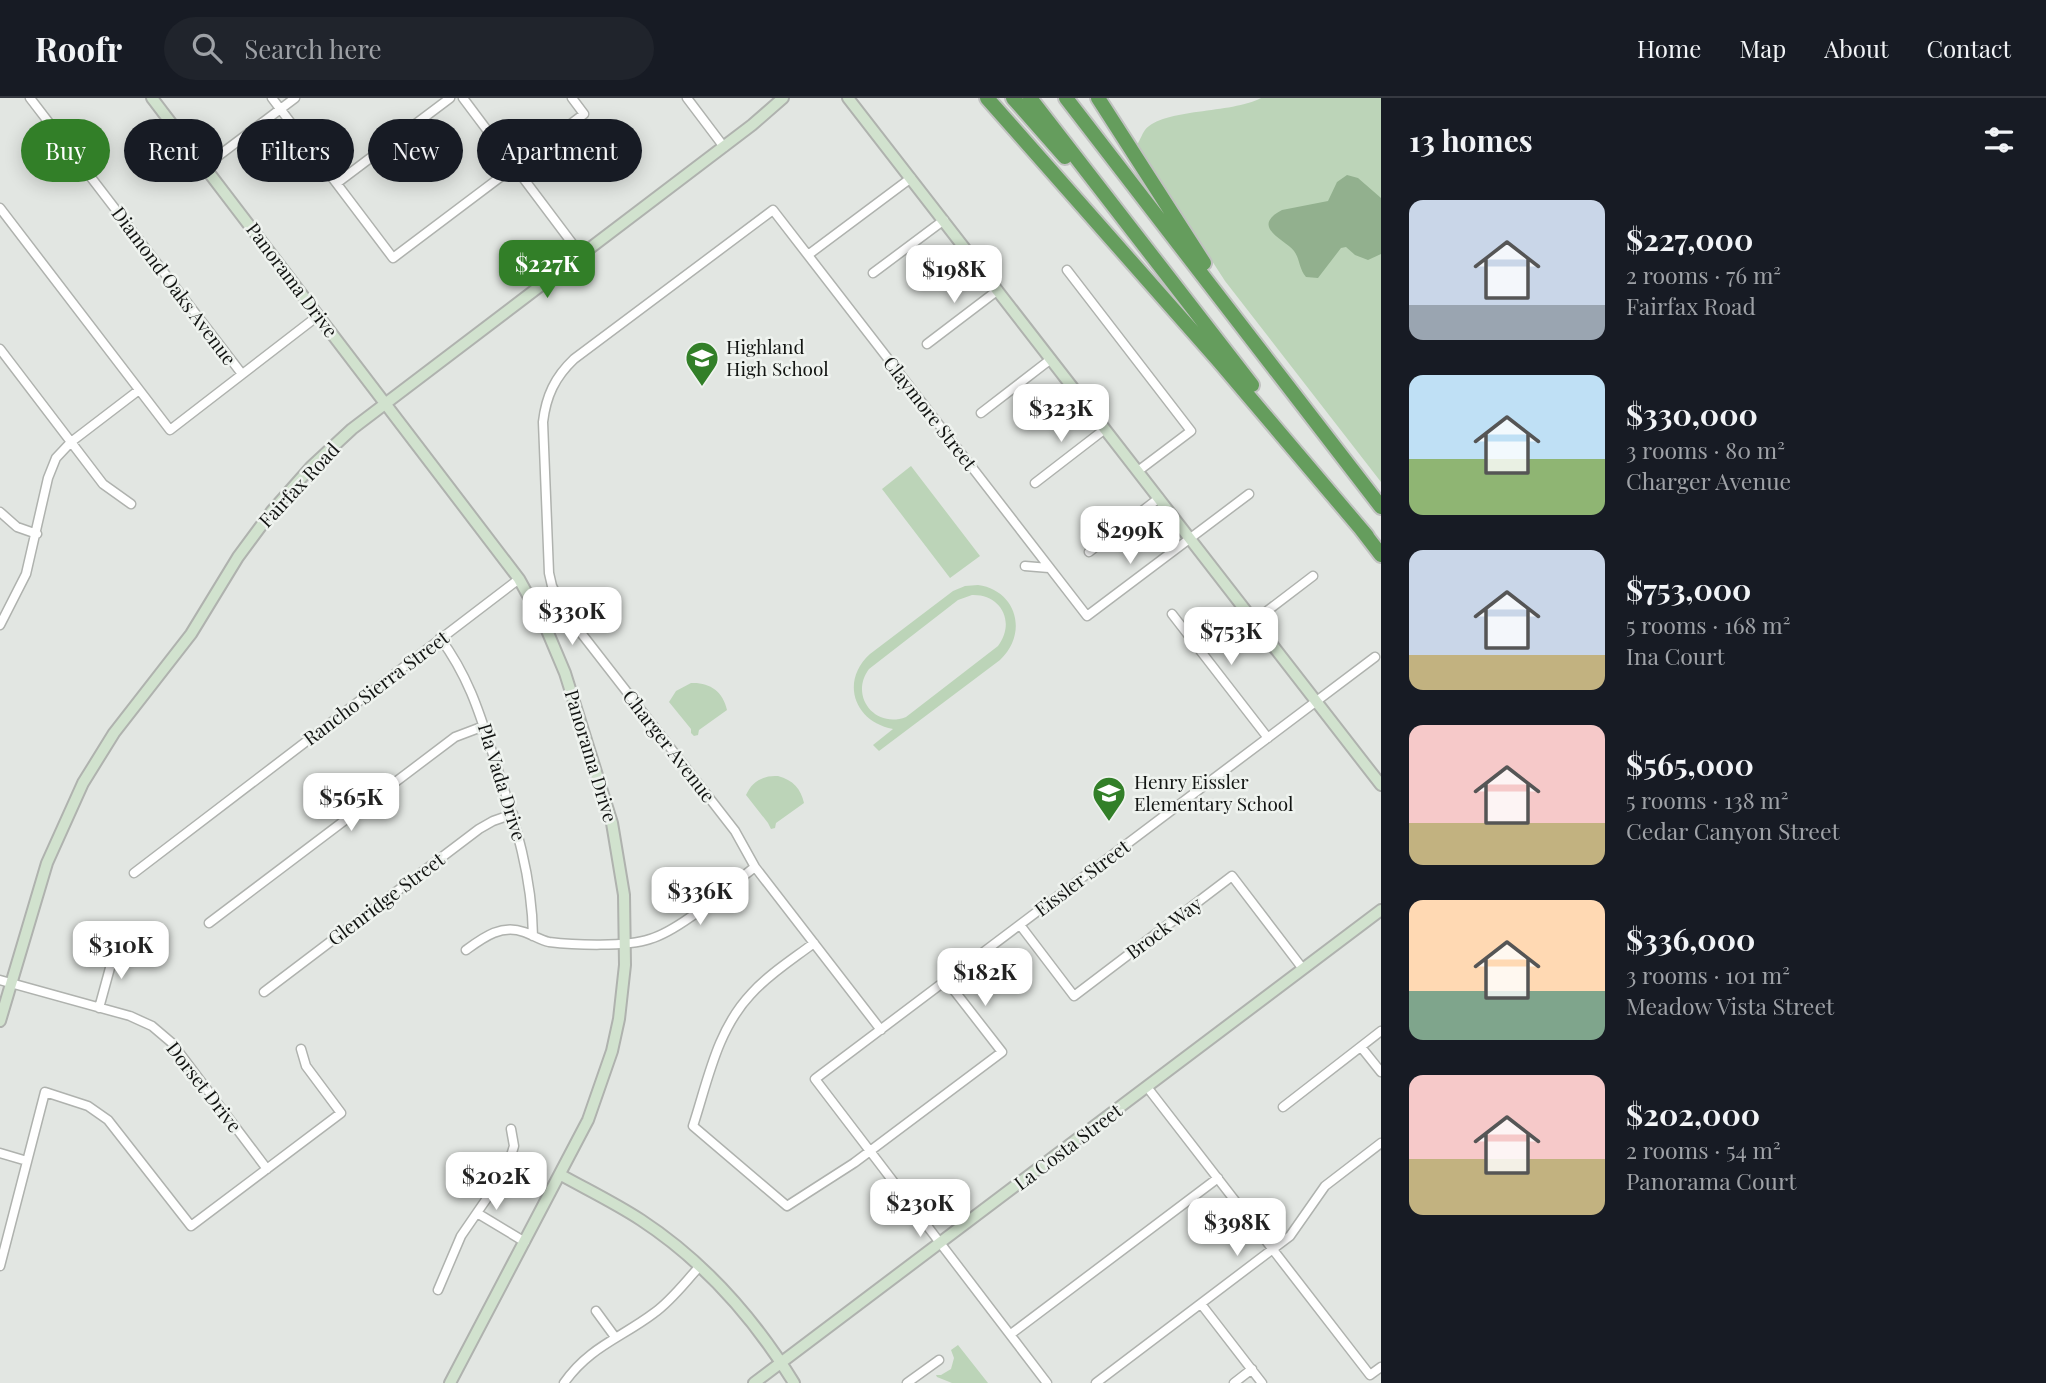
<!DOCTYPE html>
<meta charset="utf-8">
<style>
:root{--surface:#171b24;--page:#20242c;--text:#f1f3f6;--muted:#9ea1a6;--line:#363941;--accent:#327f28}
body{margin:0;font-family:"Playfair Display",serif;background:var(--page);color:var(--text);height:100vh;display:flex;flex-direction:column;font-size:26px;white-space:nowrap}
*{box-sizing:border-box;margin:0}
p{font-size:23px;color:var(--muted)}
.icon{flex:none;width:38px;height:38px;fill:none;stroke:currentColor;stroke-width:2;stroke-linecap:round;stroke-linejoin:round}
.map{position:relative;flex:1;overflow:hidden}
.details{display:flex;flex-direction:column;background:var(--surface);width:665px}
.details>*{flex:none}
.guide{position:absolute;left:21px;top:21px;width:665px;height:63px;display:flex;gap:14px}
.price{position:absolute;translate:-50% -60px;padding:0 16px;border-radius:14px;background:#fff;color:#222;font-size:23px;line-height:46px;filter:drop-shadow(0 2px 4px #0008)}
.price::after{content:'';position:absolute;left:50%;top:42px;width:21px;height:16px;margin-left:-10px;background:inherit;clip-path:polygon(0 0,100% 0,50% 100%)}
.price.selected{background:var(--accent);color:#fff}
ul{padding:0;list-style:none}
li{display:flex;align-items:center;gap:21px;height:175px;padding:0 28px}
li span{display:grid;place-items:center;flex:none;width:196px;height:140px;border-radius:14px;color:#555}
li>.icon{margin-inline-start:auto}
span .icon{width:84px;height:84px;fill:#fffc;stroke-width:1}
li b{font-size:30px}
h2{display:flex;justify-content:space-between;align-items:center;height:84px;padding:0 28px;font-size:30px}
.chip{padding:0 24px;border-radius:32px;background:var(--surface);box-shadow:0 4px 18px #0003;font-size:24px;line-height:63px}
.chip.selected{background:var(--accent);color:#fff}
header{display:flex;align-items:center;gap:42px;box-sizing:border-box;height:98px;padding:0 35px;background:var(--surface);border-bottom:2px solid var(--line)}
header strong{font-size:33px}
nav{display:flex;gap:38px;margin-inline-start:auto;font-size:24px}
.search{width:490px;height:63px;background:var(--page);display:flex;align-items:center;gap:18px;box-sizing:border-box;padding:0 24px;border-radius:38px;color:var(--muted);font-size:26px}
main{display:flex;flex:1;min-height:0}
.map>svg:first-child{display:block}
</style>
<header>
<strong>Roofr</strong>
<div class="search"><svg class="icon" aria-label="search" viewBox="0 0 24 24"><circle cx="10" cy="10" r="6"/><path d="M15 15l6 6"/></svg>Search here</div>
<nav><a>Home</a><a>Map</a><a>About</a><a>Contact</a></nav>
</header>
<main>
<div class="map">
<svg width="1381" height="1285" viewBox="0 0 1381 1285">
<rect width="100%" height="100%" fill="#e2e6e2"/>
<path fill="#bcd4b8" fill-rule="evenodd" d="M1261 0H1381V384L1225 183 1137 47C1140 42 1142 36 1145 32 1163 10 1231 16 1261 0Z
M911 368 980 458 950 480 882 391Z
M978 487C1016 492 1029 535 1000 562L879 653 873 647 893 631C854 624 840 583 870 556L953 493 965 488ZM972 497C1001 496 1016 524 998 548L906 619C875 631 849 598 869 571L958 502Z
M691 585C709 584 723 593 727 612L699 632 698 637 694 638 691 635V631L669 604 676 593Z
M778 678C793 682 801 691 804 705L776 725 775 730 771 731 768 725 746 697C752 683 764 677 778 678Z
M958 1247 988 1285H952L937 1279 936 1277H941L951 1271 954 1260 951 1252Z"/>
<path fill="#92b08e" d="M1347 77 1358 80 1381 100V156L1368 162 1355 157 1346 149 1341 150 1318 180 1306 179C1299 171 1300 161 1294 153 1286 142 1249 129 1282 112L1328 103 1337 84Z"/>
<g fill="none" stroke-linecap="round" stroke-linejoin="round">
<defs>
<path id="street" d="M30 0 242 276
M272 0 393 160 584 16 572 0
M463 0 581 157
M687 0 724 49
M205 68 295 0
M337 85 450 0
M0 110 170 332 319 217
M808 157 911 80
M1067 172 1191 333 1138 373
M873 175 944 122
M927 246 998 192
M0 251 103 386 131 406
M981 315 1051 261
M1035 385 1105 331
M0 414 17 429 37 436
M1089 454 1159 400
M1025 468 1049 470
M1172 516 1268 640
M1254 523 1313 478
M0 527 26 476 48 380 56 360 71 344 139 292
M440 540C470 580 481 620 496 666 515 725 532 776 533 838
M134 775 519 481
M209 825 455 639 484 628
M1020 827 1074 898 1232 778 1303 871
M814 845C793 861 769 876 751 896 717 932 708 982 693 1028L787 1108 854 1065 1002 954 946 882
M466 852C484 839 501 826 524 834 533 837 540 842 549 844 574 847 627 849 650 841 681 832 727 790 755 769
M0 882 130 918 152 928 172 945 267 1071
M264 894 479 731 493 723 513 716
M99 910 116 848
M881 932 755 769 735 733 564 513 552 488 549 475 543 324C546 298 555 279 574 261L773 112 1087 518 1249 396
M1361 949 1381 974
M1147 989 1370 1277 1381 1269
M1283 1009 1381 933
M0 1055 27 1063
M477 1115 525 1144
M0 1168 45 994 88 1008 108 1022 191 1128 341 1015 306 968 301 951
M438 1192 461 1138 494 1090 509 1064 514 1048 511 1031
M1201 1206 1262 1285
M596 1213 615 1239
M1011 1236 1218 1080
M564 1285C589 1249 621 1240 654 1215 672 1202 685 1184 700 1168
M907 1285 939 1262
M1047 1285 815 981 1375 559
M1096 1285 1290 1138 1325 1088 1381 1045
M1234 1285 1252 1271"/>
<path id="secondary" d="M152 0 519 481 546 530 565 575 612 725 624 797 625 867 619 921 612 953 588 1022 450 1285
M848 0 1381 687
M0 923 47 765 83 685 114 635 191 536 238 459 272 413 311 369 352 331 752 27 783 0
M561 1077C588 1092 615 1105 641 1122 705 1164 754 1220 794 1285
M754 1285 1381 812"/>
<path id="highway" d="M987 0 1218 262 1367 438
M1013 0 1065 59
M1030 0 1252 287
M1066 0 1381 409
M1098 0 1204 165
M1361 431 1381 457"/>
</defs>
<use href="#street" stroke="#afb2ae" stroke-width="11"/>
<use href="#secondary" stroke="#afb2ae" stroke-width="14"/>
<use href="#highway" stroke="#c1c2c1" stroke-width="18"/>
<use href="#street" stroke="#fff" stroke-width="8"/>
<use href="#secondary" stroke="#d1e2ce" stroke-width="10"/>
<use href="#highway" stroke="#659d5d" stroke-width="14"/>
</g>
<defs>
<symbol id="school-pin" viewBox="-11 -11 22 30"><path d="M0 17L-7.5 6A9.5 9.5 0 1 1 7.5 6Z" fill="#327f28" stroke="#eff3ef"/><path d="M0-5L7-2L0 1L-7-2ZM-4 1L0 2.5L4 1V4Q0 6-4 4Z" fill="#fff"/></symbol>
</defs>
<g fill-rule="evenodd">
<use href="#school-pin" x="683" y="241" width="38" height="52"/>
<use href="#school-pin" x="1090" y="676" width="38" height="52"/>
</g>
<g text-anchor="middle" stroke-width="5" stroke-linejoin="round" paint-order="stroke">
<g font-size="19" fill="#121412" stroke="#eff3ef">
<text transform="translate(292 182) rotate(53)" y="7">Panorama Drive</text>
<text transform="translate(174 188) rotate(53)" y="7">Diamond Oaks Avenue</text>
<text transform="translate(930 315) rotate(52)" y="7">Claymore Street</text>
<text transform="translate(299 387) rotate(-47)" y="7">Fairfax Road</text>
<text transform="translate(376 590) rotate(-37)" y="7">Rancho Sierra Street</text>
<text transform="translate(669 648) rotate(52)" y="7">Charger Avenue</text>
<text transform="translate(591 658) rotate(73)" y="7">Panorama Drive</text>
<text transform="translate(502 684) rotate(73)" y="7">Pla Vada Drive</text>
<text transform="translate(1082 780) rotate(-37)" y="7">Eissler Street</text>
<text transform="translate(386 801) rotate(-37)" y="7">Glenridge Street</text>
<text transform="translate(1164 830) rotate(-37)" y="7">Brock Way</text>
<text transform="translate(204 989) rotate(52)" y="7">Dorset Drive</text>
<text transform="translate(1068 1049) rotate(-37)" y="7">La Costa Street</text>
</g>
<g font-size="19" fill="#121412" stroke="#eff3ef" text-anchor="start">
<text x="726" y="256">Highland<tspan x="726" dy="22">High School</tspan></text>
<text x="1134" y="691">Henry Eissler<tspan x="1134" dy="22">Elementary School</tspan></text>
</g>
</g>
</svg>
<b class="price selected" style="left:547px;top:202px">$227K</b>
<b class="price" style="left:954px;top:207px">$198K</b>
<b class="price" style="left:1061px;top:346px">$323K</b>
<b class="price" style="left:1130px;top:468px">$299K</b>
<b class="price" style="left:572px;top:549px">$330K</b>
<b class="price" style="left:1231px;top:569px">$753K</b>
<b class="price" style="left:351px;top:735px">$565K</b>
<b class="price" style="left:700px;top:829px">$336K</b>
<b class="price" style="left:121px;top:883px">$310K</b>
<b class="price" style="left:985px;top:910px">$182K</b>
<b class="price" style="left:496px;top:1114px">$202K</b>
<b class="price" style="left:920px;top:1141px">$230K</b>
<b class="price" style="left:1237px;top:1160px">$398K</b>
<div class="guide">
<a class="chip selected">Buy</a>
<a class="chip">Rent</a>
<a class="chip">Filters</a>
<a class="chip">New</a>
<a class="chip">Apartment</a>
</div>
</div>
<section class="details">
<h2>13 homes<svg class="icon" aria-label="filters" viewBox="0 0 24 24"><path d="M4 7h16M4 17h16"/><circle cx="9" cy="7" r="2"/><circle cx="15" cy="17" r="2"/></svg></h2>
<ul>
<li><span style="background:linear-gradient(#c9d6e8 75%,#9aa5b1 0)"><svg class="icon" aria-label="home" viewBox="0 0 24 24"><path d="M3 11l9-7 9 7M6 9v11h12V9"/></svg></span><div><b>$227,000</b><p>2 rooms · 76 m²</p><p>Fairfax Road</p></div></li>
<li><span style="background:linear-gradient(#bfe0f5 60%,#8fb573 0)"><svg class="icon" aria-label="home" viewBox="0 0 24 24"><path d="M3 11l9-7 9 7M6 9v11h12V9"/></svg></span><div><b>$330,000</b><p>3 rooms · 80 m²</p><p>Charger Avenue</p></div></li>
<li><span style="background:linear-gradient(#c9d6e8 75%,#c2b280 0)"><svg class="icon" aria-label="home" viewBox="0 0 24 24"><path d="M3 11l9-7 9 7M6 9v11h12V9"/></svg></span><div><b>$753,000</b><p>5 rooms · 168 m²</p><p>Ina Court</p></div></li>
<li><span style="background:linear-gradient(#f6c9c9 70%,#c2b280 0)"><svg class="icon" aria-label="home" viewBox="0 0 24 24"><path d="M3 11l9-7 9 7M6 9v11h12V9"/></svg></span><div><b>$565,000</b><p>5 rooms · 138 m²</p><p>Cedar Canyon Street</p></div></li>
<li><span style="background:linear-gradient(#ffd9b3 65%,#7fa58c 0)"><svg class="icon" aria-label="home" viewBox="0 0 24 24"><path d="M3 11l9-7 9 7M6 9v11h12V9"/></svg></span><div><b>$336,000</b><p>3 rooms · 101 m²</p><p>Meadow Vista Street</p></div></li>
<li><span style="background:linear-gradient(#f6c9c9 60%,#c2b280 0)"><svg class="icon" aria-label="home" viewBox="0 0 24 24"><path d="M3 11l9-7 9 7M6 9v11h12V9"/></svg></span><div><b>$202,000</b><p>2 rooms · 54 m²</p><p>Panorama Court</p></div></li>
</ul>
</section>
</main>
